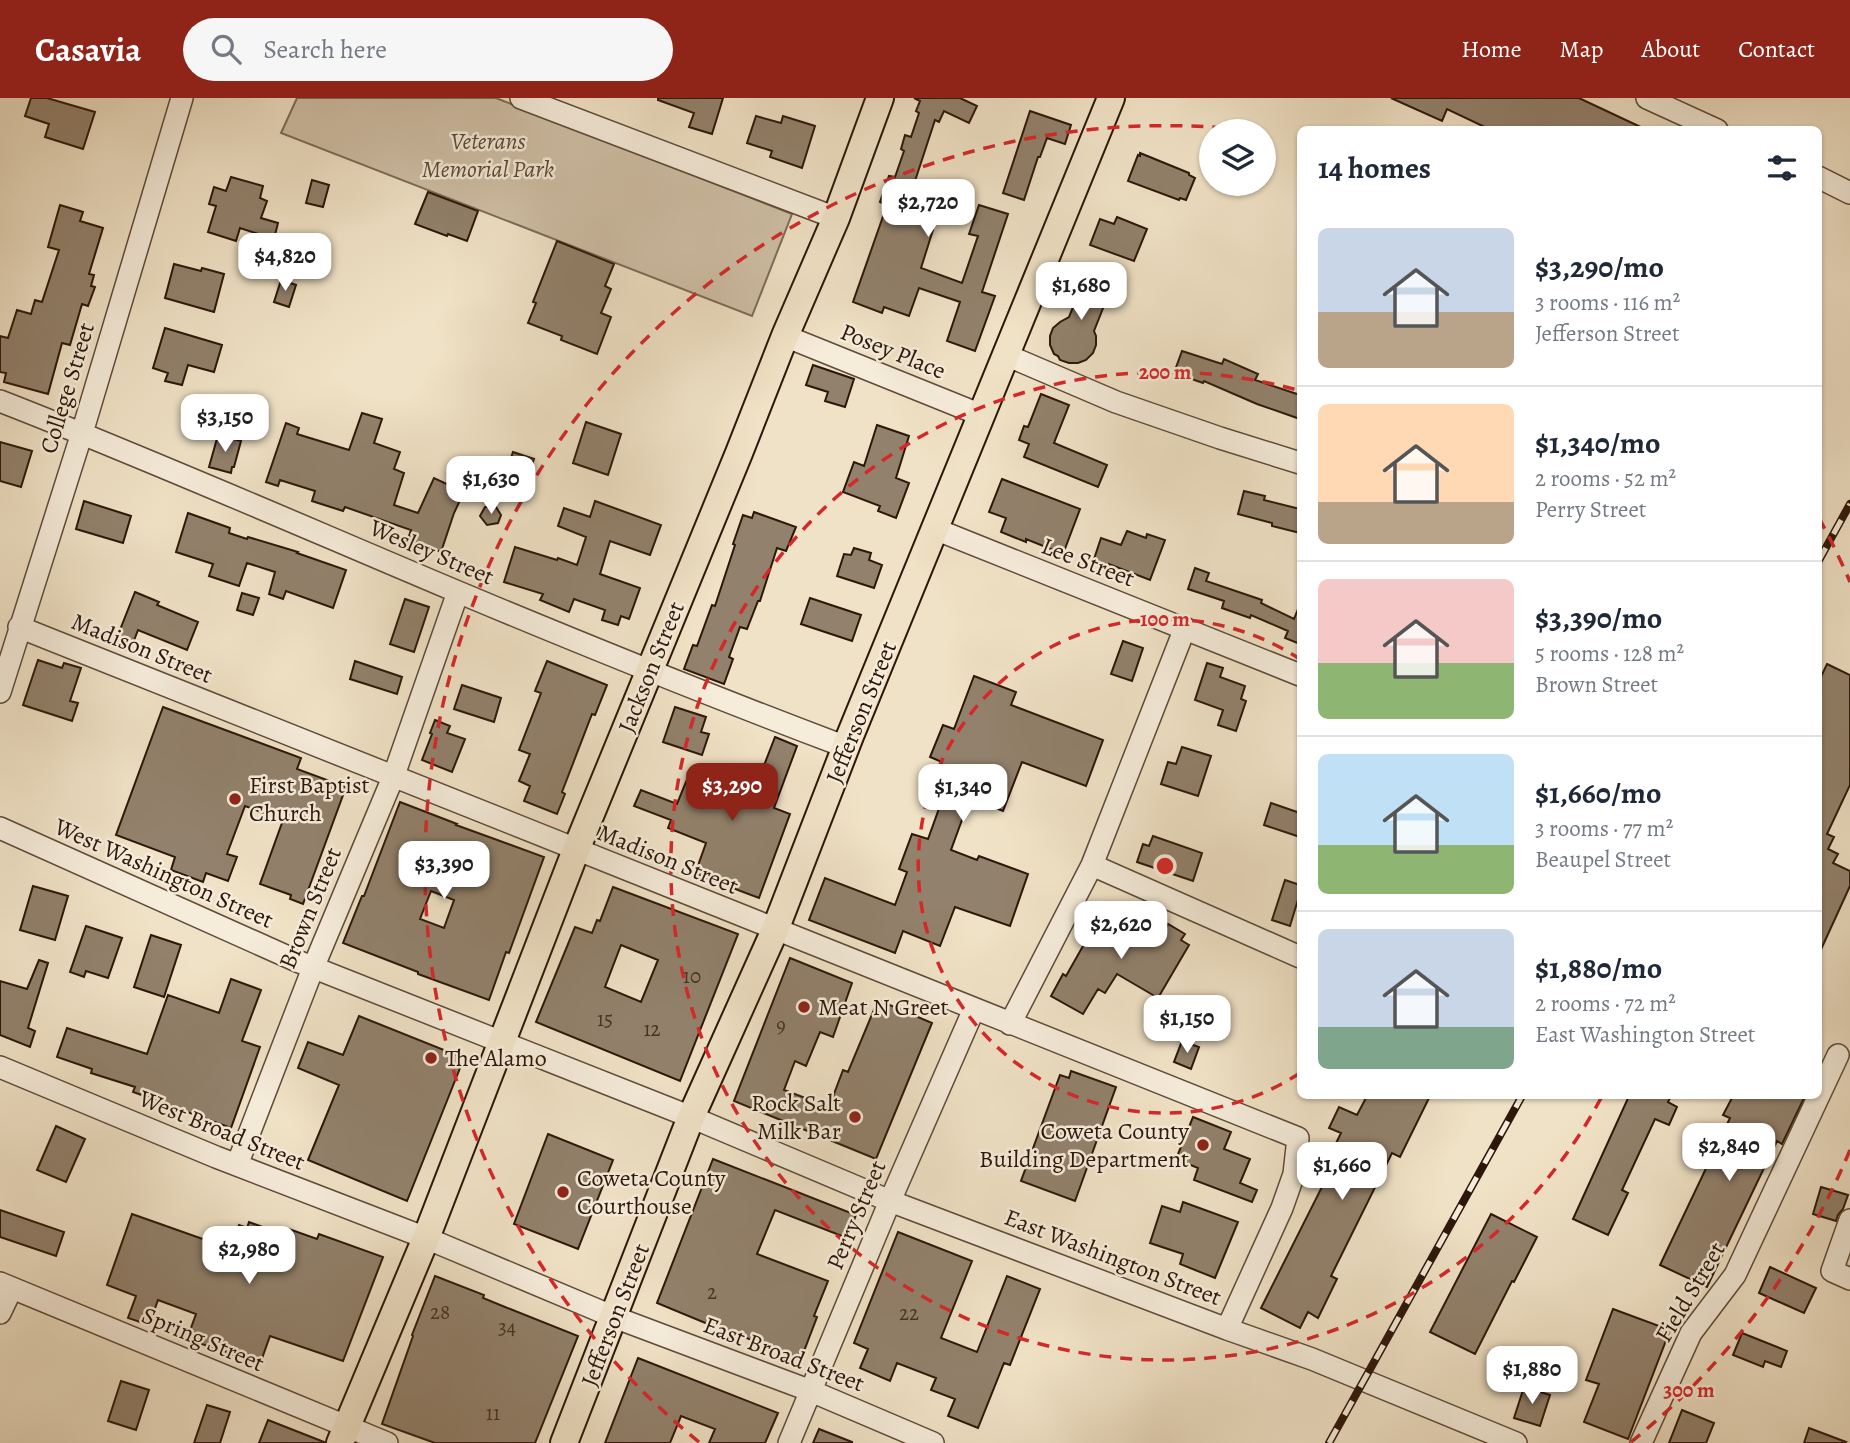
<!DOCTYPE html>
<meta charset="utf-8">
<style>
:root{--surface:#fff;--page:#f6f6f7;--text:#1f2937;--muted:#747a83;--line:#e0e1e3;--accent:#8f2418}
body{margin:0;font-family:Alegreya,serif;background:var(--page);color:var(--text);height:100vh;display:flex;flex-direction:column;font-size:26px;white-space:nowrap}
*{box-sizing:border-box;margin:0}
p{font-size:23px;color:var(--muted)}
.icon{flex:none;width:38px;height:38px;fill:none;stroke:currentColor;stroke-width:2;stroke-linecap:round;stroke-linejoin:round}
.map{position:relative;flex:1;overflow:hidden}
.details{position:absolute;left:1297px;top:28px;width:525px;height:973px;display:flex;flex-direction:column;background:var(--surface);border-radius:10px;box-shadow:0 2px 5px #0004}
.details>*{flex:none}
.buttons{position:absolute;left:1199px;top:21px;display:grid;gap:14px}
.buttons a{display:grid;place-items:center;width:77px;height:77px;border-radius:50%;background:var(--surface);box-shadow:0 2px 5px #0004;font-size:35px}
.price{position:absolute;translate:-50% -60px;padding:0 16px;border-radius:14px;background:#fff;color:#222;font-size:23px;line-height:46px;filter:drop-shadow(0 2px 4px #0008)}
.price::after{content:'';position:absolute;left:50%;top:42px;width:21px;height:16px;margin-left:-10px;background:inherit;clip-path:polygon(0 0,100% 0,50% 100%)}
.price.active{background:var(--accent);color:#fff}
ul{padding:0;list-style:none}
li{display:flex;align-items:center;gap:21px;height:175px;padding:0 21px}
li+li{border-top:2px solid var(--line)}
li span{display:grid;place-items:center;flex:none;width:196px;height:140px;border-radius:10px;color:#555}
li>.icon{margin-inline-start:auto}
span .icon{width:84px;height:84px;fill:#fffc;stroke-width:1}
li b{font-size:30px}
h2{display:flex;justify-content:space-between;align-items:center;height:84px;padding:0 21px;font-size:30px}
header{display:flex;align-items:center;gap:42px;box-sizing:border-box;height:98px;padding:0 35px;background:var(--accent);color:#fff}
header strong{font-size:33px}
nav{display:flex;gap:38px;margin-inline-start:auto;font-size:24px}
.search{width:490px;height:63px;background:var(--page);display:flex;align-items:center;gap:18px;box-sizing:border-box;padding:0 24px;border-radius:38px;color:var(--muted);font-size:26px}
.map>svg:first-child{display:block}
</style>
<header>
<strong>Casavia</strong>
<div class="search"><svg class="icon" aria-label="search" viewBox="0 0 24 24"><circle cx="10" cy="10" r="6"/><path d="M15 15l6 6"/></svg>Search here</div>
<nav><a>Home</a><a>Map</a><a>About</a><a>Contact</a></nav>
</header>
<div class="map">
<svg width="1850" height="1345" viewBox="0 0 1850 1345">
<rect width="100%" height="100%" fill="#f0e2c6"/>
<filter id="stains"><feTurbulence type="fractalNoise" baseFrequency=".00286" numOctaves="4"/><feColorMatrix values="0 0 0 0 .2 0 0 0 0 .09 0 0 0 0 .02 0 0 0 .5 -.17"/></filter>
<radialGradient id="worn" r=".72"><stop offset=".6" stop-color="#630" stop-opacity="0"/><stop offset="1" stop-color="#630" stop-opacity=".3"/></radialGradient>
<path fill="#cfbfa6" stroke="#7e6b58" stroke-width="2" d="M297 0H496L792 116 752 218 281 35Z"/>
<path fill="#92816c" stroke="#2d170a" stroke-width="2" fill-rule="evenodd" d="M31 0H47L95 14 83 51 45 39 49 26 25 18Z
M658 0H723L712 36 689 29 694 15 658 2Z
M914 0H960L977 8 969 25 944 13 939 24 935 22 914 86 937 93 924 129 933 132 921 170 962 185 978 138 969 136 979 107 1008 116 982 194 995 198 975 253 947 243 960 204 919 190 909 218 884 209 882 215 853 204 887 107 880 104 889 78 895 79 904 53 901 51 905 37 911 39 919 15 916 13 920 3Z
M1391 0H1579L1647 32H1491L1447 11 1442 23Z
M1030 13 1071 27 1065 46 1047 40 1040 59H1038L1024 102 1003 95Z
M756 18 781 25 783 18 815 28 802 70 770 59 772 53 747 45Z
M1140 55 1189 75V77L1195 80 1186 102 1180 100 1179 102 1128 83 1138 57 1140 58Z
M231 79 263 88 260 100 267 103 261 120 278 125 274 141 240 130 236 143 208 134 216 108 209 106 214 89 226 93Z
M312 82 329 87 323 109 306 105Z
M428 94 478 113 467 143 448 136 447 138 415 126Z
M60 107 83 114 80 123 103 130 89 176 94 177 91 188 95 189 88 208 82 206 70 247 62 245 48 296 4 284 6 275 0 274V238L8 240 17 212 31 216 35 202 42 204 59 152 48 149Z
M1117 119 1147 131 1134 163 1090 147 1100 121 1114 126Z
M557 143 614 166 605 188 611 191 601 215 611 219 597 256 561 242 562 238 528 225 536 205 533 204Z
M174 166 201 173 202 170 224 176 214 214 165 200Z
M1087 174 1113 185 1094 233 1096 238V247L1093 255 1086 262 1078 265H1069L1060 262 1058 258 1054 256 1050 247V238L1053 230 1060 224 1069 219Z
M281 182 296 187 289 209 274 204Z
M165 230 222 247 214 274 188 267 182 287 165 283 168 275 153 270Z
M1182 253 1222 266 1224 261 1258 276 1255 282 1300 297V321L1257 306 1204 283 1203 285 1174 275Z
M813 267 854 281 845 309 825 303 828 294 806 287Z
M1041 296 1069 307 1054 345 1107 367 1098 389 1024 359 1029 346 1019 342 1024 328 1028 329Z
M362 315 382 321 374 345 400 354 394 371 404 375 394 407 418 415 434 380 464 394 454 415 441 454 430 450 428 455 414 450 416 444 408 441 411 432 345 409 343 413 312 403 315 393 280 382 278 388 266 384 286 325 299 330 297 336 349 352Z
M586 324 621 336 608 377 573 365Z
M877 327 909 338 896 380 909 385 896 420 878 413 880 408 843 394 854 364 864 368Z
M218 337 241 343 234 369H232L231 375 209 369Z
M0 344 32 353 21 389 0 383Z
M513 354 534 361 524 390 503 383Z
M1002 381 1080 411 1063 456 1026 441V444L1001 434 1006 420 989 414Z
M1244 393 1265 398 1264 402 1300 411V435L1272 428V425L1238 416Z
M84 403 131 418 123 445 76 431Z
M595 403 661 427 650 457 610 443 600 476 640 490 629 521 621 518 618 527 602 522 605 512 574 501 569 514 540 502 543 496 504 484 515 449 557 462 558 460 577 467 586 439 558 428 564 410 590 419Z
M485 409H496L501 417 498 425 487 427 480 418Z
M754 414 796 429 786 453 777 450 760 503H758L747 531 740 529 729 559 733 561 724 586 684 571 693 547 697 548 712 507 715 508 735 447 733 446 743 417 752 420Z
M188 415 230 430 229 435 247 441 248 439 298 454 297 455 346 472 333 510 286 493 283 501 269 496 275 474 247 465 239 488 209 478 213 466 176 454Z
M1127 433 1146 440 1147 436 1165 442 1150 482 1109 466 1108 469 1093 464 1101 440 1121 447Z
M854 450 871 455 869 462 882 467 874 490 837 478 844 456 851 457Z
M1195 470 1209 475 1206 483 1262 502 1261 505 1294 521 1300 506V546L1285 540 1288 533 1251 517 1250 520 1222 510 1224 503 1188 491Z
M135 494 159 504 157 507 198 524 187 552 138 532 130 553 114 547Z
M242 495 259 500 253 517 237 512Z
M810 500 861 517 852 543 801 526Z
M405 501 429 509 414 554 390 546Z
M1123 543 1143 550 1132 583 1111 576Z
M38 562 62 570 64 565 81 570 70 603 78 605 72 623 23 607Z
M355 563 402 579 397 596 350 581Z
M547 563 607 587 595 617 592 616 562 694 565 696 557 716 524 703 530 688 519 683 530 656 519 652 541 595 535 593Z
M1207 565 1223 570 1220 579 1245 588 1241 601 1246 603 1236 633 1218 627 1223 612 1195 602Z
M1827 566 1850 577V687L1827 736 1834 739 1828 751 1838 756 1833 765 1850 773V788L1818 858V585Z
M974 578 1016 594 1011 607 1103 642 1086 688 1022 664 1003 713 970 700 951 752 977 762 979 758 1028 776 1010 828 955 809 940 848 903 833 895 855 809 822 825 780 895 807 907 774 899 771 912 736 928 741 946 691 933 686 942 664 930 659 943 627 954 631Z
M462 587 501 600 494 624 454 611Z
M163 609 301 660 297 671 346 689 303 806 290 801 291 797 260 786 283 722 245 708 227 756 237 759 228 783 206 775 203 784 171 772 175 759 116 737Z
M675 609 706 619 701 634 709 636 702 657 663 644Z
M435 622 450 628 447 635 465 641 452 674 422 662 432 636 430 635Z
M775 639 797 648 774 710 790 716 759 800 695 776 706 745 668 730 671 722 634 708 641 692 677 706 690 674 715 683 714 687 751 701Z
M1182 649 1211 658 1198 698 1161 686 1168 664 1176 666Z
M400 704 457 726 456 727 544 759 509 855 506 854 489 902 418 876V874L343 845 362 798H364ZM431 793 454 802 444 830 420 821Z
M1271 705 1300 715V739L1264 727Z
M1153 738 1202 755 1193 783 1137 764 1143 746 1149 748Z
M1285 782 1300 787V795L1290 828 1272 822Z
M33 788 68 798 55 842 20 832Z
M613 789 738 836 680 983 536 924 575 829 592 835 597 822 600 823ZM621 847 658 862 641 904 605 889Z
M1104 811 1151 838 1156 829 1164 833 1168 826 1185 836 1181 842 1189 847 1158 900 1117 876 1105 895 1098 891 1083 916 1051 898 1063 876 1066 878Z
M86 828 122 840 108 880 86 873 84 879 70 874Z
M151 837 181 847 164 899 134 889Z
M790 860 852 885 833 939 820 934 806 968 795 963 784 992 829 1009 843 972 848 974 878 902 932 925 876 1061 734 1003Z
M39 862 48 865 28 930 35 933 30 949 0 937V883L27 891Z
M231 881 261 892 242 943 260 949 231 1030 133 994 135 989 91 975 92 971 57 959 67 930 147 956 168 897 219 915Z
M359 918 464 960 407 1103 308 1062 339 987 298 970 308 944 343 957Z
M1182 943 1199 949 1191 971 1174 964Z
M1071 973 1116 989 1075 1103 1021 1083 1060 977 1069 980Z
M1367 998H1430L1400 1059 1392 1055 1331 1178 1337 1181 1318 1220 1308 1214 1300 1230 1261 1210 1329 1075 1323 1072 1341 1035 1329 1030 1339 1009 1357 1017Z
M1629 998H1671L1668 1004 1677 1009 1669 1027 1655 1021 1622 1092 1628 1095 1608 1137 1573 1121Z
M1733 998H1805L1782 1046 1777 1043 1707 1189 1660 1167 1730 1020 1723 1017Z
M1193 1019 1231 1034 1224 1051 1250 1061 1240 1085 1257 1092 1252 1104 1194 1082 1198 1070 1176 1061Z
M56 1028 85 1041 66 1084 37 1072Z
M548 1036 613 1062 578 1151 514 1126Z
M713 1061 856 1117 847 1140 775 1112 757 1156 828 1183 814 1218 817 1219 801 1261 715 1228V1229L657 1205Z
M1821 1089 1848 1097 1843 1111 1838 1117 1836 1123 1813 1116Z
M1183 1104 1238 1124 1215 1180 1180 1166 1183 1156 1150 1145 1162 1108 1180 1114Z
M0 1112 64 1134 56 1158 0 1139Z
M132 1116 231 1151 239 1127 247 1130 249 1124 287 1138 289 1131 317 1141 319 1136 383 1159 343 1263 270 1238 260 1266 187 1241 196 1216 158 1202 149 1227 128 1220 136 1198 107 1187Z
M1491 1116 1537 1139 1514 1184 1512 1183 1475 1256 1430 1234Z
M898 1134 972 1163 941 1240 977 1254 1007 1178 1040 1191 1010 1267 1004 1265 978 1330 948 1318 955 1301 931 1292 936 1280 897 1265 890 1283 860 1270 868 1251 854 1245Z
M1770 1169 1816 1190 1804 1215 1759 1195Z
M435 1178 484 1197 483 1200 505 1209 578 1238 535 1345H435L382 1326 413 1238 412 1237Z
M1613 1211 1670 1232 1628 1341 1584 1324 1599 1286 1586 1282Z
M1742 1235 1787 1253 1781 1269 1765 1263 1763 1269 1733 1257Z
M638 1260 778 1315 765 1345H709L715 1331 681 1318 670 1345H605Z
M121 1283 149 1292 136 1332 108 1323Z
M1524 1289 1550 1297 1540 1328 1514 1320Z
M207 1307 230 1314 220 1345H194Z
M1682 1312 1714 1325 1706 1345H1669Z
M268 1322 324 1344V1345H259Z
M1809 1330 1846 1344 1845 1345H1804Z
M819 1331 852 1344V1345H813Z"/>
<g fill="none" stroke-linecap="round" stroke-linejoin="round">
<defs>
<path id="minor" d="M521 0 836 120
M1647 0 1717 32
M1818 79 1850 95
M785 238 981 317
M1006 257 1116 304 1220 340 1300 365
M0 303C154 363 306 430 458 494 587 548 716 600 846 649
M935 431 1300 577
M19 529C446 698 871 870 1298 1040L1294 1076 1282 1110 1227 1231
M0 594 82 335 182 0
M0 730 297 863 691 1019 890 1103 1227 1231 1312 1261 1516 1345
M1092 767 1300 859
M1010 926 1092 767 1185 530
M0 969 216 1059 426 1140 614 1219 811 1293 933 1345
M237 1067 313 870 394 677 458 494
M1850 1122 1832 1173 1850 1181
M0 1185 387 1345
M0 1215 12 1190
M789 1345 890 1103 974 911
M1641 1345 1691 1235 1735 1177 1838 957"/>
<path id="major" d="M340 1345 426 1140 576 752 739 355 785 238 836 120 880 0
M564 1345 691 1019 775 832 850 638 1111 0"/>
</defs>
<use href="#minor" stroke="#5e4a39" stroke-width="24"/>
<use href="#major" stroke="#2d170a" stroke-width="30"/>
<use href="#minor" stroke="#f5ecda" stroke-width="21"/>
<use href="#major" stroke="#f0e2c6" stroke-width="26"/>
<defs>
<path id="rail" d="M1818 464 1850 406
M1329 1345 1522 998"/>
</defs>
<use href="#rail" stroke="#2d170a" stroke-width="8"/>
<use href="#rail" stroke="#f5ecda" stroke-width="5" stroke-dasharray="16" stroke-linecap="butt"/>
</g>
<g fill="none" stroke="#d62828" stroke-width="3.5" stroke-dasharray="12 9">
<path d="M1300 975A247 247 0 1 1 1300 561"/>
<path d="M1601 1000A494 494 0 1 1 1297 292"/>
<path d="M1850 1052A741 741 0 0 1 1631 1344M699 1344A741 741 0 0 1 1255 33M1819 420A741 741 0 0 1 1850 484"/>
</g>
<g fill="#8f2418" stroke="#f5ecda" stroke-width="2.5">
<circle cx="235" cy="701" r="7"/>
<circle cx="804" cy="909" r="7"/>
<circle cx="431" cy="960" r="7"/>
<circle cx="855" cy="1019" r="7"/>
<circle cx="1203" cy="1047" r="7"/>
<circle cx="563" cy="1094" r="7"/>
</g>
<g text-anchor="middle" stroke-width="5" stroke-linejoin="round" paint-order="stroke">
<g font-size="21" fill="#463222">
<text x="692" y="885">10</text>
<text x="605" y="928">15</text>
<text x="781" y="934">9</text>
<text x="652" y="938">12</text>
<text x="712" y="1201">2</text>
<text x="440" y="1221">28</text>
<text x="909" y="1222">22</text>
<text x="507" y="1236">34</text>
<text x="493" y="1322">11</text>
</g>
<g font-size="24" font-style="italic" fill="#5e4939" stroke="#f5ecda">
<text x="488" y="51">Veterans<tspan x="488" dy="28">Memorial Park</tspan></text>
</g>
<g font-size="24" fill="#2d170a" stroke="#f5ecda">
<text transform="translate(893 253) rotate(22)" y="8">Posey Place</text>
<text transform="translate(67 290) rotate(-73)" y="8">College Street</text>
<text transform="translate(432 454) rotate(23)" y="8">Wesley Street</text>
<text transform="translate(1088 464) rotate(21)" y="8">Lee Street</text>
<text transform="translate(142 550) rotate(22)" y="8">Madison Street</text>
<text transform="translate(651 569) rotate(-68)" y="8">Jackson Street</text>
<text transform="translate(861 614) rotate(-68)" y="8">Jefferson Street</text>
<text transform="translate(668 761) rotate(22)" y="8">Madison Street</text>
<text transform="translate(164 775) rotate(24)" y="8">West Washington Street</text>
<text transform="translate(310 810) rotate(-68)" y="8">Brown Street</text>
<text transform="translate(222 1032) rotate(22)" y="8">West Broad Street</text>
<text transform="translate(856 1117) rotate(-67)" y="8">Perry Street</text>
<text transform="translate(1113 1159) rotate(21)" y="8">East Washington Street</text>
<text transform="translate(1690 1194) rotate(-59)" y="8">Field Street</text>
<text transform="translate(615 1217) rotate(-69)" y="8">Jefferson Street</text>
<text transform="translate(203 1241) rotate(23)" y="8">Spring Street</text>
<text transform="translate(784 1256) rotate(21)" y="8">East Broad Street</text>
</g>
<g font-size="24" fill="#2d170a" stroke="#f5ecda" text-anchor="start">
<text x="249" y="695">First Baptist<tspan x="249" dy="28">Church</tspan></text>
<text x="818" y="917">Meat N Greet</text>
<text x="445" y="968">The Alamo</text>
<text x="841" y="1013" text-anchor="end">Rock Salt<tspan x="841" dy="28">Milk Bar</tspan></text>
<text x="1189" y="1041" text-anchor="end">Coweta County<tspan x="1189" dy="28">Building Department</tspan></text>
<text x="577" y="1088">Coweta County<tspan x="577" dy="28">Courthouse</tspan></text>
</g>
</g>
<circle cx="1165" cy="768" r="10" fill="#d62828" stroke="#f5ecda" stroke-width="3.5"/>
<g font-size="21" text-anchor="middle" font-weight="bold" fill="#d62828" stroke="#f5ecda" stroke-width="5" stroke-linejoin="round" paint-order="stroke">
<text x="1165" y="281">200 m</text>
<text x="1165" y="528">100 m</text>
<text x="1689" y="1299">300 m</text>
</g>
<rect width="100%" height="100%" filter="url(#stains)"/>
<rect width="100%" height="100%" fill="url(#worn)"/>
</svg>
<div class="buttons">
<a><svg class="icon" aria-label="layers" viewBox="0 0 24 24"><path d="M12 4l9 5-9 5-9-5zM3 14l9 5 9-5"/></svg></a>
</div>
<b class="price" style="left:928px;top:141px">$2,720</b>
<b class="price" style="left:285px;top:195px">$4,820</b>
<b class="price" style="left:1081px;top:224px">$1,680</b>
<b class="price" style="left:225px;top:356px">$3,150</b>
<b class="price" style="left:491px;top:418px">$1,630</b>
<b class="price active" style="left:732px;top:725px">$3,290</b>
<b class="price" style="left:963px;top:726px">$1,340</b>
<b class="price" style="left:444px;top:803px">$3,390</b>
<b class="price" style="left:1121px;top:863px">$2,620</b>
<b class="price" style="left:1187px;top:957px">$1,150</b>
<b class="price" style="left:1729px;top:1085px">$2,840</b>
<b class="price" style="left:1342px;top:1104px">$1,660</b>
<b class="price" style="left:249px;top:1188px">$2,980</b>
<b class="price" style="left:1532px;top:1308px">$1,880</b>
<section class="details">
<h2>14 homes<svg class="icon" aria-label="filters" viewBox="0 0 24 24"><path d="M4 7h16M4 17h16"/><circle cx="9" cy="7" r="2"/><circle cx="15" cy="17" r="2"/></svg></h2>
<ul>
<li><span style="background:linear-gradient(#c9d6e8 60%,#b9a48a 0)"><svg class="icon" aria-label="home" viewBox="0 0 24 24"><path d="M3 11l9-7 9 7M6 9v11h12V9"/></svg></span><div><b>$3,290/mo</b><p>3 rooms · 116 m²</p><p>Jefferson Street</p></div></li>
<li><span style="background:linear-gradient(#ffd9b3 70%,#b9a48a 0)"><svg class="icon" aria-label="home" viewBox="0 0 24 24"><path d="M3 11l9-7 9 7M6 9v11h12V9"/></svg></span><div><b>$1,340/mo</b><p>2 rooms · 52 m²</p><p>Perry Street</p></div></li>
<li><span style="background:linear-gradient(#f6c9c9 60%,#8fb573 0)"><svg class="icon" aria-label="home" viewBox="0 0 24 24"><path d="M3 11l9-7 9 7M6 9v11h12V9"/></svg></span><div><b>$3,390/mo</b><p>5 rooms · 128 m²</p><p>Brown Street</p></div></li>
<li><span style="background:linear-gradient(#bfe0f5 65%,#8fb573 0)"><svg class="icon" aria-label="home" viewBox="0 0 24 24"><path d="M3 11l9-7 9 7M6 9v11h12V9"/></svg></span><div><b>$1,660/mo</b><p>3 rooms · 77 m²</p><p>Beaupel Street</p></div></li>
<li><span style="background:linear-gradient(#c9d6e8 70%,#7fa58c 0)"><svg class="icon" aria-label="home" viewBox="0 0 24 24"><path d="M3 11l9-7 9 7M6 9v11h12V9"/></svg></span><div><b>$1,880/mo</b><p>2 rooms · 72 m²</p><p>East Washington Street</p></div></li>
</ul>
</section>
</div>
